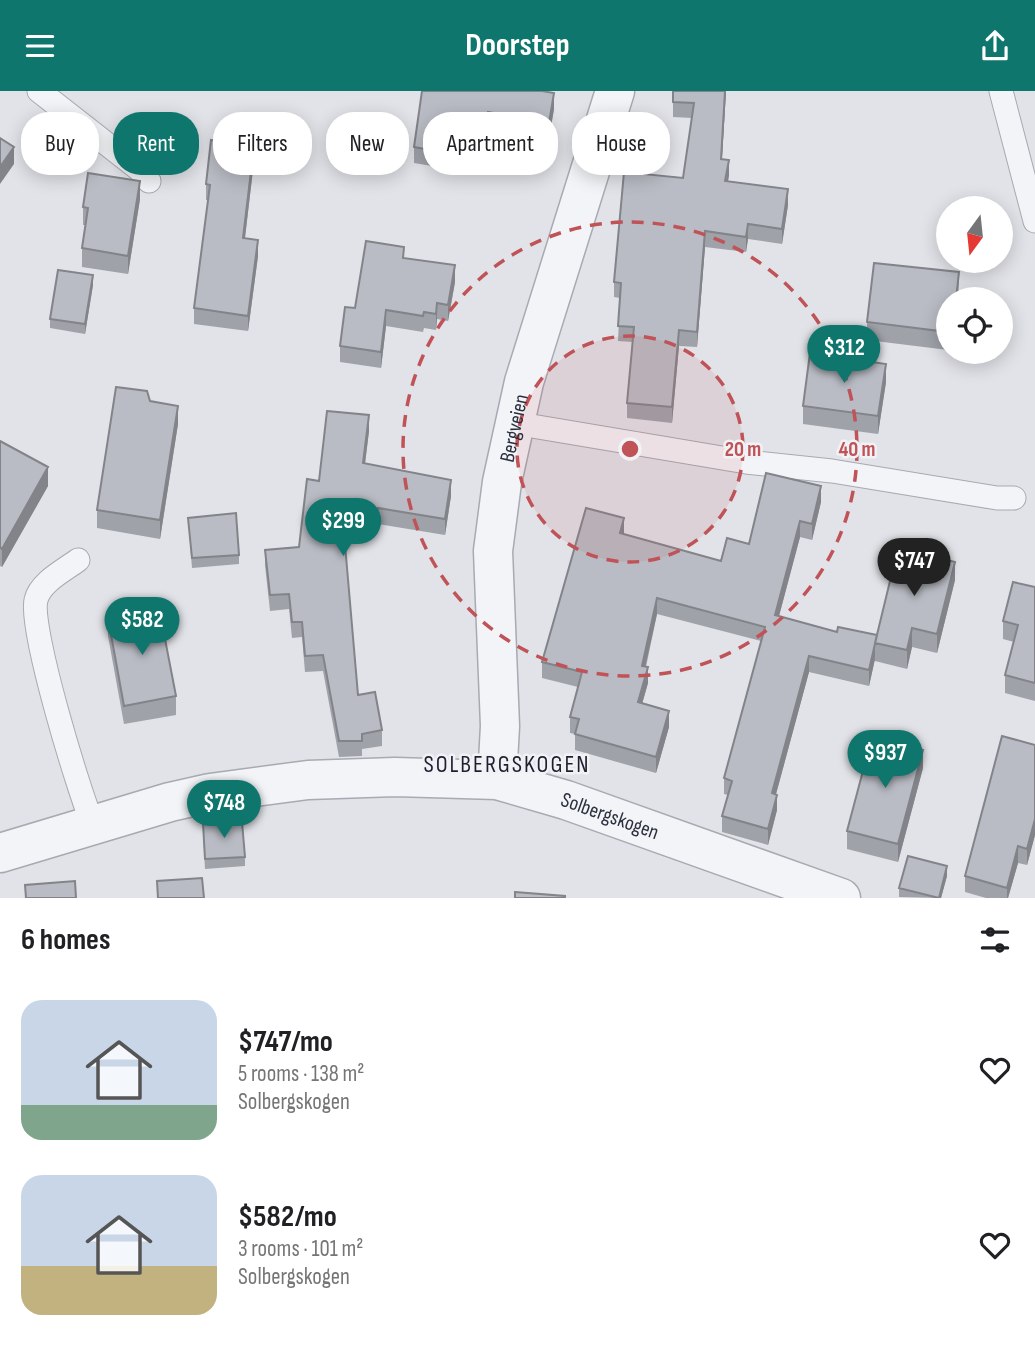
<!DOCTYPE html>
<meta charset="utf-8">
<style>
:root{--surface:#fff;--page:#f2f2f2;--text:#202124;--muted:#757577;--accent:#0f766e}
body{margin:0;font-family:"Sofia Sans Condensed",sans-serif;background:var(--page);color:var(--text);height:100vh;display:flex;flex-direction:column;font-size:26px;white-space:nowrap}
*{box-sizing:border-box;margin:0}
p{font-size:23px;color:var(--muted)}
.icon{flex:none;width:38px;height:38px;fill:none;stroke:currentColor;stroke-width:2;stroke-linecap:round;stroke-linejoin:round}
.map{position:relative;height:807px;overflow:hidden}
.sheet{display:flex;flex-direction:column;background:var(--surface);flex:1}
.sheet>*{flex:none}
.banner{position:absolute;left:21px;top:21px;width:994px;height:63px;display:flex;gap:14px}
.needle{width:46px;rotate:195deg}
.tools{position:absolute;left:936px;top:105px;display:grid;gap:14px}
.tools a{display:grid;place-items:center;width:77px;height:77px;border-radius:50%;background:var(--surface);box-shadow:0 4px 18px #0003;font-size:35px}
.price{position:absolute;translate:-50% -60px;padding:0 16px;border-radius:24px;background:var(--accent);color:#fff;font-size:23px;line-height:46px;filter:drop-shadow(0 2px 4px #0008)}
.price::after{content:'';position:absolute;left:50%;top:42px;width:21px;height:16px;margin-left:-10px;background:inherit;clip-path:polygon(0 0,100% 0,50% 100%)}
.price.current{background:#222;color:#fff}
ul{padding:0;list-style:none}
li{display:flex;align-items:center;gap:21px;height:175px;padding:0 21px}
li span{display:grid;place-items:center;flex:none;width:196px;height:140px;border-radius:21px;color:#555}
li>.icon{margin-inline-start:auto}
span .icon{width:84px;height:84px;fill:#fffc;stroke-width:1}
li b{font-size:30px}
h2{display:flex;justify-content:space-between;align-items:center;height:84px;padding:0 21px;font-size:30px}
.pill{padding:0 24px;border-radius:28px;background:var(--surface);box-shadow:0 4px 18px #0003;font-size:24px;line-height:63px}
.pill.current{background:var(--accent);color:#fff}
header{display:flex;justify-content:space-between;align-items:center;height:91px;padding:0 21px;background:var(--accent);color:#fff;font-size:32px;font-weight:700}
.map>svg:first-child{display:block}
</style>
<header><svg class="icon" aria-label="menu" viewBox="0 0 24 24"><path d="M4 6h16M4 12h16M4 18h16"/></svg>Doorstep<svg class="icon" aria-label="share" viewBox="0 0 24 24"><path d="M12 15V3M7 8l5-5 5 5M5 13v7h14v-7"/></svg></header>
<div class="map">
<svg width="1035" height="807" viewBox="0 0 1035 807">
<rect width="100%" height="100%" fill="#e1e3e8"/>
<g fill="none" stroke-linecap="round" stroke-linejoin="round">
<defs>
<path id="service" d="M39 0 140 79 149 90
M1001 0 1035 130
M514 332 746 371 832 380 997 407H1014
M78 469C65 479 40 491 36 509 29 537 79 701 93 734"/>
<g id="minor">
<path id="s1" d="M497 689 500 635 493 460 502 391 524 291 615 0"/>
<path id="s2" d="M0 762 170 711 210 702 308 689 395 686 497 689 566 709 841 807"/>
</g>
</defs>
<use href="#service" stroke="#a7aab2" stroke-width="25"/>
<use href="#minor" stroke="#a7aab2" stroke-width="41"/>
<use href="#service" stroke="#f3f4f7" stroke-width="23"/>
<use href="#minor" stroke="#f3f4f7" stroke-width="38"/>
</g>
<path fill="#9fa2a9" d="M422 0 554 18 549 47 488 36 479 83 414 72V56Z
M726 0 722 68 729 84 728 91 788 114 782 153 748 148 746 161 705 156 697 256 679 255 672 332 627 327V312L633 251 618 250 620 207 614 206V191L683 87 692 27 673 26V11Z
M254 70 245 147 258 165 248 240 194 233V217L208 109H206V93Z
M140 108 128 183 82 176V157L86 134H83V116Z
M404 167 455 191 448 230 437 228 436 239 424 237 423 241 386 235 381 277 340 271V255L355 217Z
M93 194 85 243 50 237V228Z
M959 199 958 208H948V259L867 249V231Z
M886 291 878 343 803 333V315Z
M150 310 178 333 160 448 97 437V419Z
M369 340 365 373 451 405 445 444 378 433 377 438 343 434 358 604 382 639V655L362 658V665L339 666 323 580 305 581 302 546 292 547 289 518 270 520 265 474V459L299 456 319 390Z
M0 350 48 395 2 476 0 475Z
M821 411 812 449 800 446 779 525 837 541 877 544 955 489 937 562 912 556 907 578 875 570V568L869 595 809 581 776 703 777 719 768 754 722 741V725L728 704 724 703V687L761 550 657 523 646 576 648 592 642 613 669 636 656 682 575 659V643L570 642V626L578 596 542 587V571L624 444 721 470Z
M188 427 239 464V473L192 477Z
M1035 496V610L1005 602V584L1014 551 1003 548V530Z
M108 527 176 605V624L124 633 108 545Z
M1035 654V744L1027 774 1018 772 1008 807H986L965 801V785Z
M923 677 898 771 847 758V740Z
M203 742 245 766V775L205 778Z
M947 785 941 807 899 806V797Z"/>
<path fill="#828489" d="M725 0H726L721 83V68Z
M554 2V18L549 47V32Z
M488 21V36L479 83V68Z
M254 55V70L243 163V147Z
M14 56V73L0 93V76Z
M729 69V84L725 106V90Z
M140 90V108L128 183V165Z
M788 98V114L782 153V138Z
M1005 123V132L1001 155V145Z
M748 133V148L746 161V146Z
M705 140V156L697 256V241Z
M258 149V165L248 240V225Z
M455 174V191L448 230V214Z
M959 181 958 208H956Z
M93 184V194L85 243V233Z
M437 212V228L436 239V223Z
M386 219V235L381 277V261Z
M679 239V255L672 332V316Z
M886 273V291L878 343V325Z
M178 315V333L160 448V429Z
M369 324V340L363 388V372Z
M48 376V395L2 476V458Z
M451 389V405L445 444V428Z
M821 395V411L812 449V433Z
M624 427V443L620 442Z
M800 430V446L775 540V524Z
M955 471V489L937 562V543Z
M657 507V523L642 590V575Z
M912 537V556L907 578V559Z
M875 552V568L869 595V579Z
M809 565V581L772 718V702Z
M648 576V592L638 627V611Z
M669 620V636L656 682V666Z
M923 659V677L898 771V753Z
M777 704V719L768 754V738Z
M1035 728V744L1027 774V758Z
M1018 755V772L1008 807H1007V797Z
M947 775V785L941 807H939Z"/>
<path fill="#b9bcc4" stroke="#828489" stroke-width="2" d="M422 0H542L554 2 549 32 488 21 479 68 414 56Z
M673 0H725L721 68 729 69 725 90 788 98 782 138 748 133 746 146 705 140 697 241 679 239 672 316 627 312 634 236 618 235 621 192 614 191 624 81 683 87 694 12 673 11Z
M0 47 14 56 0 76Z
M211 49 254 55 243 147 258 149 248 225 194 217 210 94 206 93Z
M88 82 140 90 128 165 82 157 88 117 83 116Z
M1001 122 1005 123 1001 145Z
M366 150 404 156 403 167 455 174 448 214 437 212 436 223 424 221 423 225 386 219 381 261 340 255 345 216 355 217Z
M874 172 959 181 956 208H948V241L867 231Z
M58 179 93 184 85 233 50 228Z
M810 262 886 273 878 325 803 315Z
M116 296 147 300 150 310 178 315 160 429 97 419Z
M327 320 369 324 363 372 451 389 445 428 378 417 377 423 342 419 358 604 375 601 382 639 362 643V650H339L323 564 305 565 302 531H292L289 503 270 504 265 459 299 456 307 388 319 390Z
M0 350 48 376 2 458 0 456Z
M766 382 821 395 812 433 800 430 775 524 837 541 838 536 877 544 869 579 809 565 772 702 777 704 768 738 722 725 732 690 724 687 765 536 657 507 642 575 648 576 638 611 669 620 656 666 575 643 579 628 570 626 582 581 542 571 586 417 624 427 620 442 721 470 727 447 749 453Z
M236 422 239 464 192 467 188 427Z
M898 457 955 471 937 543 912 537 907 559 875 552Z
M1013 491 1035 496V592L1005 584 1018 534 1003 530Z
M159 517 176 605 124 615 108 527Z
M1002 645 1035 654V728L1027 758 1018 755 1007 797 965 785Z
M872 646 923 659 898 753 847 740Z
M242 731 245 766 205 768 203 732Z
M908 765 947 775 939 807 899 797Z
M202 787 204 807H158L157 790Z
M75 790 76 807H26L25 794Z
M515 801 565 805V807H515Z"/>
<circle cx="630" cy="358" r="113" fill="#c05357" fill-opacity=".12"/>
<g fill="none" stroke="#c05357" stroke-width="3.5" stroke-dasharray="12 9">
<circle cx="630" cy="358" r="113"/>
<circle cx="630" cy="358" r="227"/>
</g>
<g text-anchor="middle" stroke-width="5" stroke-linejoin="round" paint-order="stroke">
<g font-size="21" fill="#2b303e" stroke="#f0f2f6">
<text dy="7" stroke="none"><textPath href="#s1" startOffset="354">Bergveien</textPath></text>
<text dy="7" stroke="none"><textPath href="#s2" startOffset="625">Solbergskogen</textPath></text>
</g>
<g font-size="24" letter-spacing="2" fill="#1d212f" stroke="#f0f2f6">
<text x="507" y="681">SOLBERGSKOGEN</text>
</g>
</g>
<circle cx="630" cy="358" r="10" fill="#c05357" stroke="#f0f2f6" stroke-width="3.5"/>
<g font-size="21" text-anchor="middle" font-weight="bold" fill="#c05357" stroke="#f0f2f6" stroke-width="5" stroke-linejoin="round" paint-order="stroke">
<text x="743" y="365">20 m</text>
<text x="857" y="365">40 m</text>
</g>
</svg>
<div class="tools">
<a><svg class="needle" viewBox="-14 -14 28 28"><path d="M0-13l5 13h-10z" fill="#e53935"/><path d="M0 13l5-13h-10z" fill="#757577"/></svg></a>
<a><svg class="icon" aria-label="locate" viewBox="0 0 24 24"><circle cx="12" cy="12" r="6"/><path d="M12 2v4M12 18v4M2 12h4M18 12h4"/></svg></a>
</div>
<b class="price" style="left:844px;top:294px">$312</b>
<b class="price" style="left:343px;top:467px">$299</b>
<b class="price current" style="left:914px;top:507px">$747</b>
<b class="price" style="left:142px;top:566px">$582</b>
<b class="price" style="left:885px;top:699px">$937</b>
<b class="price" style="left:224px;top:749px">$748</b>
<div class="banner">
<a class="pill">Buy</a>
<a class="pill current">Rent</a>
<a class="pill">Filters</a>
<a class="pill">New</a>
<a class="pill">Apartment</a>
<a class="pill">House</a>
</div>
</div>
<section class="sheet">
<h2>6 homes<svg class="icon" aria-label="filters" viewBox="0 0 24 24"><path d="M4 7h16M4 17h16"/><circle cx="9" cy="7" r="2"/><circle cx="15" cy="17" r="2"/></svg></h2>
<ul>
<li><span style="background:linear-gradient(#c9d6e8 75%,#7fa58c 0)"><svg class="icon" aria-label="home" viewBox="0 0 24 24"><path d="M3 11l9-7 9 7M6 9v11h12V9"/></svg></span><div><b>$747/mo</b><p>5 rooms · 138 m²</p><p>Solbergskogen</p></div><svg class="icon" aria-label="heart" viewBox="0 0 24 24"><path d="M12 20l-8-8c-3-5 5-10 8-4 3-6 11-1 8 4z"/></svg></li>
<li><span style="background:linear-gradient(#c9d6e8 65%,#c2b280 0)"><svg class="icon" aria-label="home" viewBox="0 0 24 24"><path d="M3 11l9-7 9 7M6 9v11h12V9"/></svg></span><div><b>$582/mo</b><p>3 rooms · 101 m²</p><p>Solbergskogen</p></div><svg class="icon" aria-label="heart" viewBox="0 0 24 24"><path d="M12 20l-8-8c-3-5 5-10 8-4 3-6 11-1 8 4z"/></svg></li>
</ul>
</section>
